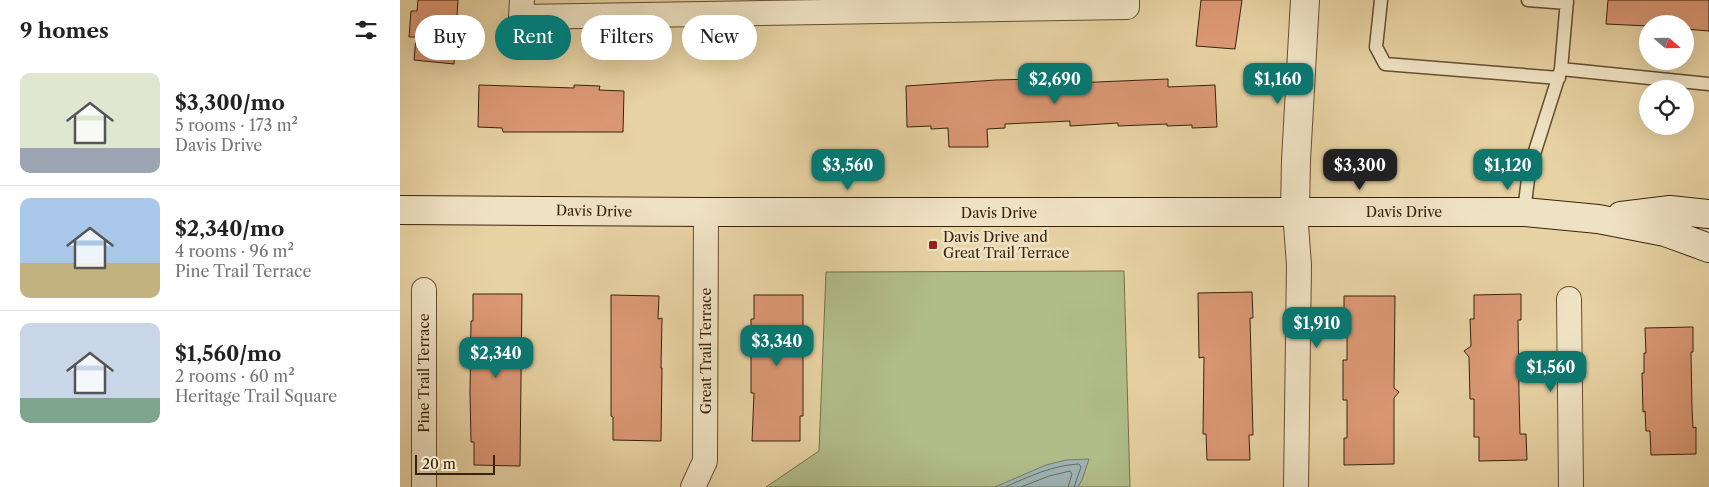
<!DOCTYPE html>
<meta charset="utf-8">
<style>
:root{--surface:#fff;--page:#f2f2f2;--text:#222;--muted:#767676;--line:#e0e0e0;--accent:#0f766e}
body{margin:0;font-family:"Libre Caslon Text",serif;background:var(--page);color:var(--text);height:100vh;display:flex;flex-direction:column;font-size:19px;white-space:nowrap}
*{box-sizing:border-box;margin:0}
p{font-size:16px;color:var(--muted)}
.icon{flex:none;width:28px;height:28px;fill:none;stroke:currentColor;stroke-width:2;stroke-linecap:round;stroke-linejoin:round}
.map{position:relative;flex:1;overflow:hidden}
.details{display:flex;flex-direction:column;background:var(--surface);width:400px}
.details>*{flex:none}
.guide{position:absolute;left:15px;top:15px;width:475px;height:45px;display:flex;gap:10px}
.needle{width:32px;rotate:110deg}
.fabs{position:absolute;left:1239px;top:15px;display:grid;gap:10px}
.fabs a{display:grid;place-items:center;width:55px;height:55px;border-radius:50%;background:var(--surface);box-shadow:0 5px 20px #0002;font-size:25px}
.scale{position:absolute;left:15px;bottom:12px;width:80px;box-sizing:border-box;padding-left:5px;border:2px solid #39220c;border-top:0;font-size:14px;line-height:18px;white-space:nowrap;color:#39220c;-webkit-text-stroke:4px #efe2c3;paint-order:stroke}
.price{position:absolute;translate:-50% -42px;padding:0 11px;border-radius:10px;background:var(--accent);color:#fff;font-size:16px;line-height:32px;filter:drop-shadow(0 1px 2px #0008)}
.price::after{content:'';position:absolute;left:50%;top:30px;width:15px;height:11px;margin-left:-8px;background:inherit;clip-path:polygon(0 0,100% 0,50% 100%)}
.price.selected{background:#222;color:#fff}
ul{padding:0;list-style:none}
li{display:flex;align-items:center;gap:15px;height:125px;padding:0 20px}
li+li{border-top:1px solid var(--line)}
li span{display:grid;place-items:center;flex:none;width:140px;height:100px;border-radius:10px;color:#555}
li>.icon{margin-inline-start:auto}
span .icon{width:60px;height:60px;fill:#fffc;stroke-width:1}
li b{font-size:21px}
h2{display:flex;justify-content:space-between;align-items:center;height:60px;padding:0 20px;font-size:21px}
.chip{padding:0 18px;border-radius:22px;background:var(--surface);box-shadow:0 5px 20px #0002;font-size:18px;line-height:45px}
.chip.selected{background:var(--accent);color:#fff}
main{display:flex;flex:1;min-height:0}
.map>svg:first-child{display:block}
</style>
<main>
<section class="details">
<h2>9 homes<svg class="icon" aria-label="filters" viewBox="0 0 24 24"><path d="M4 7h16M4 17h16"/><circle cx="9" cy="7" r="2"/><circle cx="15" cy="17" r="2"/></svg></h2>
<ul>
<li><span style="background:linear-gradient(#dfe7d0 75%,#9aa5b1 0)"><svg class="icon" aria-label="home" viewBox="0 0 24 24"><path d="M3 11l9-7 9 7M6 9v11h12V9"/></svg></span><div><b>$3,300/mo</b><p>5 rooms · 173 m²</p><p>Davis Drive</p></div></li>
<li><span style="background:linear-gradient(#a9c7e8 65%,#c2b280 0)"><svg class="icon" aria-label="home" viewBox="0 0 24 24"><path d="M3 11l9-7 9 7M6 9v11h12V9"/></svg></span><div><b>$2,340/mo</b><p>4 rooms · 96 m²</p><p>Pine Trail Terrace</p></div></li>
<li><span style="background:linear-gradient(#c9d6e8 75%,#7fa58c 0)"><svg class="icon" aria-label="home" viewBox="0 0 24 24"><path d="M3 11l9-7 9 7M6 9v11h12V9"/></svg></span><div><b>$1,560/mo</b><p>2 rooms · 60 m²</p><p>Heritage Trail Square</p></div></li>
</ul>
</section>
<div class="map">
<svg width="1309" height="487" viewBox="0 0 1309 487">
<rect width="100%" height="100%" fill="#e7d2a3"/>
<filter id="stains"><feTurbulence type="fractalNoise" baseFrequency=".004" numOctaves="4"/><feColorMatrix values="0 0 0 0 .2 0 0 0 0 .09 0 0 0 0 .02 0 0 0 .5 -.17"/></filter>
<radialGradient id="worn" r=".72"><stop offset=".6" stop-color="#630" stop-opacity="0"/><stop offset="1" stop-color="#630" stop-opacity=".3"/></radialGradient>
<path fill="#b1bd89" stroke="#75704a" d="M724 271 730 487H366L419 451 426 272Z"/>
<path fill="#9db4b3" stroke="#757a70" d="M689 459 682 480 678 487H595L646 465 666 460Z"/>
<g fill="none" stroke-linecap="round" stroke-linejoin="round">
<path stroke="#6b6b60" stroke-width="1" d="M605 487C628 477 653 465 679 464L681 467 674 487
M621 487 649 476 670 471 672 474 668 487"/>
</g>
<path fill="#db9875" stroke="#39220c" d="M18 0H58L54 64 14 60 16 37H9L11 11H17Z
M801 0H842L835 49 796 46Z
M1208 0H1309V31L1285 29V24H1248V26L1206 24Z
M672 78 673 83 768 79V87L815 85 817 127 792 128V125L767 126V124L718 126V123L670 126V121L605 124V128L587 129 588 147H549L548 128 531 129V126L507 127 506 86 596 80Z
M79 85 174 88V85L200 86 199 90 224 91 223 132H103L102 128 78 127Z
M852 292 853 318H850L853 435H849L850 460H807L806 434H803L804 357 799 358 798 293Z
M73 294H122L120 466 74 465V442H71L70 393 71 321H73Z
M1121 294V320H1118L1119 394 1120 434H1126L1127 460 1079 461V437H1074V399H1070L1069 357 1064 351 1071 346 1070 319H1074V295Z
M211 295 259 296 258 319 262 318 261 368H262L261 441 213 440V417L211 416Z
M354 295H403V416H400V441H352L354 393H351V319H354Z
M944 296H995L994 388 999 392 994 398V464L944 465V438H947V400H943V360H947V322H944Z
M1293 327V352H1291L1292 408 1293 428 1296 427V454L1251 455 1250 431H1246L1245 411 1243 412 1242 373H1244V353H1246L1245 328Z"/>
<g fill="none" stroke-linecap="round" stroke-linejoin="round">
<defs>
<path id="service" d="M981 0 976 47 985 64 1159 78
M1128 0 1167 3
M1161 69 1309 84
M1124 212 1129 170 1161 69 1167 0"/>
<path id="minor" d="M122 0 121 17 727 7V0
M895 212 899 265 896 487
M1169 299 1171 487
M24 487V290
M293 487 305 461 306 212"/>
<path id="tertiary" d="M895 212 896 160 905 0"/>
<path id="secondary" d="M0 210 306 212H1124L1198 219 1265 232 1309 248
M1221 216 1270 210 1309 214"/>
</defs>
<use href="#service" stroke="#644e32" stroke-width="15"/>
<use href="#minor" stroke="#644e32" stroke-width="26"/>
<use href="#tertiary" stroke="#644e32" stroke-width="30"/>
<use href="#secondary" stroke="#39220c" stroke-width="30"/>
<use href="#service" stroke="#efe2c3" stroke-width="12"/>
<use href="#minor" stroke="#efe2c3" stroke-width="24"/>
<use href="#tertiary" stroke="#efe2c3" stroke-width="28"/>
<use href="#secondary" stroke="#efe2c3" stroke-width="28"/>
</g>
<rect fill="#8f2418" stroke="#efe2c3" stroke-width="2" x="528" y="240" width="10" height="10" rx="2.5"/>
<g text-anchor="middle" stroke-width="5" stroke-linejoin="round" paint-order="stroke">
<g font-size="14" fill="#39220c" stroke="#efe2c3">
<text transform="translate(194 211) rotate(1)" y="5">Davis Drive</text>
<text x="1004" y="217">Davis Drive</text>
<text x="599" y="218">Davis Drive</text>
<text transform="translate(306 351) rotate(-90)" y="5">Great Trail Terrace</text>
<text transform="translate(24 373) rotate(-90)" y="5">Pine Trail Terrace</text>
</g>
<g font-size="14" fill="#39220c" stroke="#efe2c3" text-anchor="start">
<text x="543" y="242">Davis Drive and<tspan x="543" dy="16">Great Trail Terrace</tspan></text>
</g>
</g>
<rect width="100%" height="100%" filter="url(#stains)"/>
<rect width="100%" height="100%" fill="url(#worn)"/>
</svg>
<div class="fabs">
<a><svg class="needle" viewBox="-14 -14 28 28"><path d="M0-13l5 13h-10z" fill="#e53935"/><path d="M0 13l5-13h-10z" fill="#767676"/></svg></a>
<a><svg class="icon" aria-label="locate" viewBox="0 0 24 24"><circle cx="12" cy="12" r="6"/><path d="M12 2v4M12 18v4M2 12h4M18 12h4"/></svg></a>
</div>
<div class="scale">20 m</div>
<b class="price" style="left:655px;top:105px">$2,690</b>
<b class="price" style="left:878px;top:105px">$1,160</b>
<b class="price" style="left:448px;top:191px">$3,560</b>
<b class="price selected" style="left:960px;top:191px">$3,300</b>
<b class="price" style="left:1108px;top:191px">$1,120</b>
<b class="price" style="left:917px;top:349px">$1,910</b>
<b class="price" style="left:377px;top:367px">$3,340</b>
<b class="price" style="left:96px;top:379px">$2,340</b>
<b class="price" style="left:1151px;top:393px">$1,560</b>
<div class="guide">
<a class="chip">Buy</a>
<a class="chip selected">Rent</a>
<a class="chip">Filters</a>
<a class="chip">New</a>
</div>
</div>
</main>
